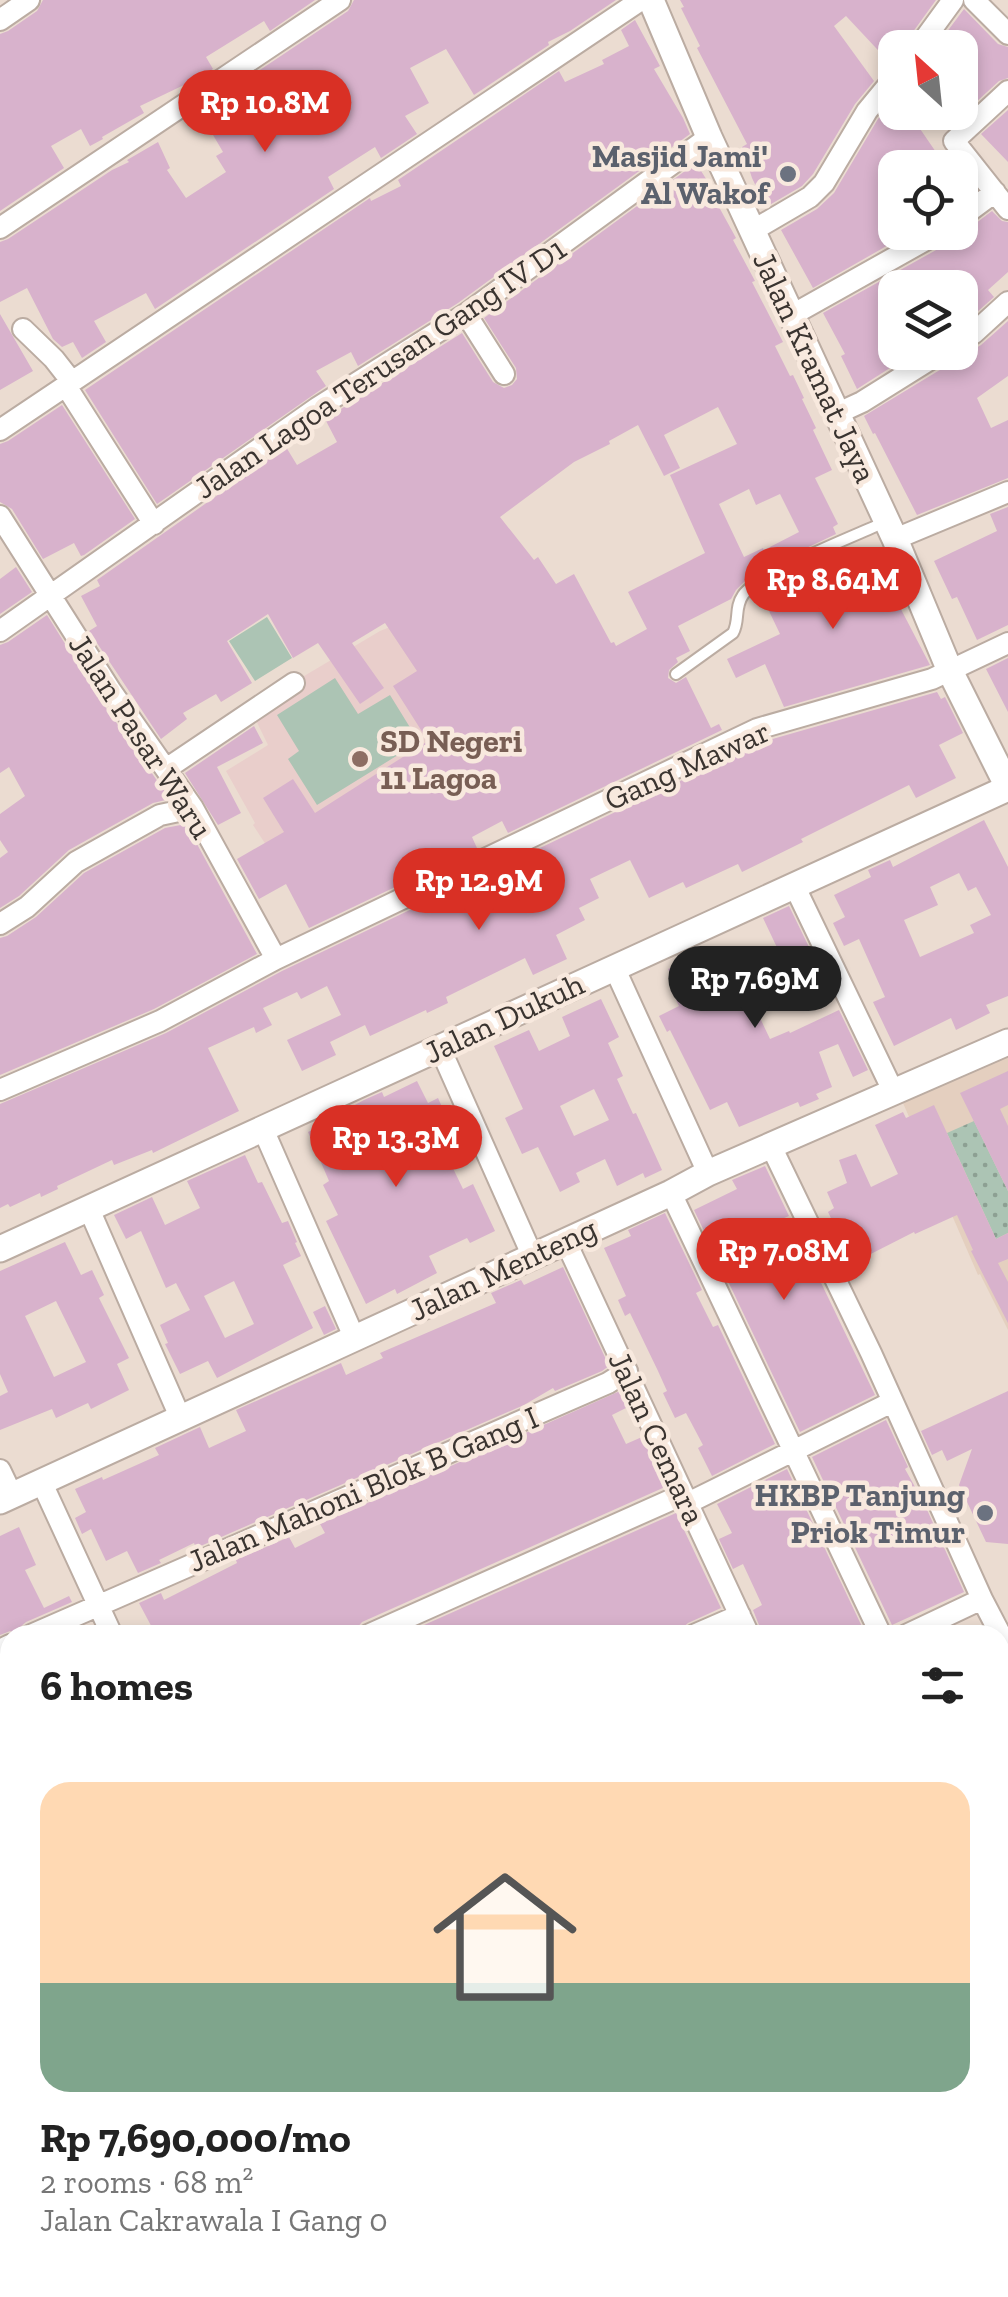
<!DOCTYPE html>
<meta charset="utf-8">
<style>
:root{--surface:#fff;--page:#f2f2f2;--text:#222;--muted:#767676;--line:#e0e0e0;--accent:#d93025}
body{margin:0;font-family:"Zilla Slab",serif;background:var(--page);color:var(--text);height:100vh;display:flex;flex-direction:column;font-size:38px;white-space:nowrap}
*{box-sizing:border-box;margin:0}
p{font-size:32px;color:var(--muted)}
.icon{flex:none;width:55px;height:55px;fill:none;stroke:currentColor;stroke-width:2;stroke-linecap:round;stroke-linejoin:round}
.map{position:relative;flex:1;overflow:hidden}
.details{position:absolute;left:0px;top:1625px;width:1010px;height:672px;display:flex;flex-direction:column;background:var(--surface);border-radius:30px 30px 0 0;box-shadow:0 5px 15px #0003}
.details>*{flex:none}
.needle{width:65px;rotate:333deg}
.tools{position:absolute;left:878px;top:30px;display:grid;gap:20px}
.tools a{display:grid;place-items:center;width:100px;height:100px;border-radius:20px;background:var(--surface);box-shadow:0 5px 15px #0003;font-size:50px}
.price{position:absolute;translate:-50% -85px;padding:0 22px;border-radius:35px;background:var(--accent);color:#fff;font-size:32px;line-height:65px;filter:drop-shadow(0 2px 5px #0008)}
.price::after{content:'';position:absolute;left:50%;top:60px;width:30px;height:22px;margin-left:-15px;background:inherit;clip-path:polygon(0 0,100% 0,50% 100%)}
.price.on{background:#222;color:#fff}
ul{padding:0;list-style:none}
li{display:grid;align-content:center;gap:20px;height:530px;padding:0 40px}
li+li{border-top:2px solid var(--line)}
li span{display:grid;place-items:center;height:310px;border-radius:30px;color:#555}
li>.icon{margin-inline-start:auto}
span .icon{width:180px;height:180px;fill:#fffc;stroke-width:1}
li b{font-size:42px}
h2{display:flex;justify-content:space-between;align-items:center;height:120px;padding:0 40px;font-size:42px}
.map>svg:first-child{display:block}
</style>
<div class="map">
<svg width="1008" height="2297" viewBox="0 0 1008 2297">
<defs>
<pattern id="park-dots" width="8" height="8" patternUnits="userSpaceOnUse" patternTransform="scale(2.5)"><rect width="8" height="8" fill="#acc4b4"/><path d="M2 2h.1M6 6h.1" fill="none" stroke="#8da093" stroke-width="1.8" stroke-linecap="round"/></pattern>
</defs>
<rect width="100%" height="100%" fill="#ebdcd1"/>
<path fill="#e9cecb" d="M418 616 489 714 289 880 253 825 255 823 226 771 268 745 250 708 380 631Z"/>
<path fill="#e4cfbf" d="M1008 1055V1330L980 1274 978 1275 903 1103Z"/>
<path fill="url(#park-dots)" d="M974 1121 1008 1191V1233L996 1239 947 1133Z"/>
<path fill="#acc4b4" d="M267 617 292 658 255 681 229 641Z
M335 678 358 714 390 695 419 742 317 805 288 759 299 751 277 715Z"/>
<path fill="#d8b2cc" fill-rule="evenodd" d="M43 0H315L270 31 264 21 206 57 213 69 185 87 184 85 140 106 144 113 102 137 103 139 90 146 81 129 51 146 64 168 0 211V34L8 31 37 11Z
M354 0H616L570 31 548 42 549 45 474 95 446 49 410 68 429 103 405 116 417 134 381 158 375 147 328 177 334 189 155 309 146 293 94 321 106 342 82 358 73 342 62 347 53 339 27 288 0 302V242L8 239 112 170 129 162 127 160 158 142 170 168 167 170 186 198 226 172 216 156 223 152 199 111 348 11Z
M680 0H936L907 40 904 48H895V64H891L846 16 834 26 874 81 855 104 813 174 802 186 766 207 752 178 742 147 747 144 697 48 700 46 681 8 684 7Z
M964 9 998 44 1008 47V78L999 81 962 115 960 113V48H935Z
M635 20 660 66 654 69 683 118 690 134 458 303 358 366 351 352 316 371 326 386 157 504 85 390 370 198 371 201 401 186 398 180 559 71 565 82 604 64 602 60 629 46 621 30Z
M890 105 905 126 914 120 940 158 926 168H895V232H911L813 288 781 230 817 209 834 193 878 119Z
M1008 110V162L981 134Z
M696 163 717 196 714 198 736 238 733 240 755 281 752 282 783 342 775 346 790 376 793 375 804 398 802 399 816 428 813 430 832 470 815 478 838 524 833 527 836 534 762 569 746 580 736 590 731 599 678 626 690 651 676 658 678 662 669 670 668 678 676 683 686 677 711 728 719 724 722 730 508 833 502 821 472 837 477 848 309 928 286 884 259 899 237 859 284 832 263 798 293 779 315 813 428 741 393 686 417 671 385 623 352 643 384 688 360 704 318 643 293 658 268 614 227 641 252 683 221 702 216 694 183 713 187 719 161 739 89 631 97 626 81 596 100 586 97 580 286 447 297 465 337 442 325 419 462 333 493 382 504 388 512 385 517 379 516 368 484 318ZM718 407 737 444 670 475 705 553 628 592 647 629 616 646 614 642 611 643 574 574 556 584 538 557 534 560 500 517 574 462 610 444 609 441 638 425 664 476 680 468 664 435ZM749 489 756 505 780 494 799 532 764 550 763 548 744 557 719 504Z
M992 211 1002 221 1008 222V272L988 290 994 297 977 312 948 274 925 288H895V352H915L857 389 841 356 845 354 823 313 947 244 954 232 967 230Z
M0 314 33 371 0 390Z
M1008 321V376L977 398 991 428 1008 420V478L917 515 875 433 873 434 864 416 981 345Z
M62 405 135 519 84 555 81 556 74 543 43 559 12 509 0 502V444L8 441Z
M1008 507V625L977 640 957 597 952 599 934 561 997 531 990 514Z
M844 550 857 578 887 562 898 589 892 592 930 665 784 707 765 664 736 678 727 659 780 634 760 592 791 574Z
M16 567 32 592 0 614V579Z
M47 615 99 698 170 799 153 803 69 850 19 896 0 908V858L8 852 0 840V814L25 796 9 767 0 773V645L8 642Z
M1008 658V712L986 669Z
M937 692 941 699 945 697 963 733 939 745 956 778 916 798 909 785 801 839 803 842 742 872 738 864 686 888 683 882 649 898 630 860 590 879 599 898 579 908 585 920 556 935 567 959 533 975 525 958 446 997 448 1003 427 1013 426 1010 370 1036 365 1025 330 1042 336 1055 302 1071 287 1040 341 1015 327 986 301 999 297 992 263 1008 272 1025 256 1033 254 1027 208 1048 239 1111 153 1153 152 1150 114 1165 112 1160 57 1186 58 1189 41 1197 40 1193 10 1207 8 1204 0 1208V1104L166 1033 282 971 762 742Z
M254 726 263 743 217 767 241 813 218 825 185 773Z
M984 820 1008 867V996L986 1005 990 1013 956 1030 951 1018 894 1046 873 1002 885 997 859 939 844 946 833 923 845 917 834 895 871 877 868 870 890 860 893 867ZM959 873 968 891 976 887 991 915 970 925 974 933 920 957 904 920 938 905 930 887Z
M186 824 257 954 154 1009 0 1075V938L7 936 36 917 84 873 165 828Z
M789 906 824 978 798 991 792 979 751 999 770 1039 789 1031 790 1033 839 1010 868 1070 853 1077 838 1044 819 1052 832 1087 816 1094 819 1099 800 1107 798 1102 739 1127 727 1102 710 1110 670 1030 667 1032 659 1016 679 1006 676 1000 681 998 668 969 710 949 723 977 733 972 736 980 782 958 763 918Z
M601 999 619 1037 608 1043 623 1076 617 1079 633 1114 636 1113 662 1170 645 1178 643 1173 617 1186 605 1159 576 1173 580 1182 560 1192 538 1147 522 1154 505 1118 523 1109 494 1046 529 1030 539 1051 570 1036 562 1017ZM594 1089 609 1120 574 1136 560 1106Z
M1008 1071V1105L1000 1109 1008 1126V1191L960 1093Z
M417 1081 428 1103 438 1098 451 1127 454 1126 465 1150 448 1158 463 1189 473 1184 495 1231 470 1243 467 1238 429 1256 437 1273 397 1294 395 1289 366 1304 326 1221 338 1215 323 1185 329 1181 308 1132 343 1115 342 1112 364 1100 382 1092 384 1097Z
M934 1105 996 1239 1008 1233V1259L998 1263 1008 1282V1323L971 1251 973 1250 957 1215 915 1234 914 1232 853 1263 828 1212 834 1208 827 1192 847 1183 839 1160 856 1154 871 1187 898 1174 875 1125 903 1112 906 1118Z
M245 1155 258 1183 262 1182 282 1223 288 1221 297 1242 295 1243 301 1256 283 1265 313 1328 217 1378 208 1361 180 1374 165 1344 168 1343 160 1325 190 1310 176 1283 166 1288 141 1231 126 1239 114 1215 152 1197 165 1225 200 1208 187 1181ZM234 1281 254 1324 225 1338 204 1296Z
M765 1166 789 1216 777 1221 801 1269 812 1264 875 1395 800 1432 694 1210 737 1189 732 1180Z
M665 1213 702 1290 696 1293 713 1327 718 1325 775 1444 712 1476 698 1448 703 1445 686 1413 675 1418 663 1393 667 1391 658 1371 630 1313 625 1316 618 1300 626 1296 604 1248 631 1236 628 1230Z
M65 1242 81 1275 92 1270 104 1295 99 1298 129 1358 117 1364 129 1390 91 1409 88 1403 56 1418 52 1409 0 1430V1396L8 1392 0 1374V1271ZM56 1301 86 1362 54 1377 25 1316Z
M563 1267 609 1366 602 1371 555 1391 553 1388 524 1405 196 1548 194 1543 159 1560 161 1563 138 1573 127 1551 106 1561 91 1529 82 1534 75 1518 86 1512 75 1489 102 1477 103 1480 159 1455 155 1448 200 1427 209 1448 246 1431 236 1410 341 1363 346 1375 383 1358 380 1353 496 1303 491 1293 521 1280 524 1285Z
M325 1306 336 1329 324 1335 313 1312Z
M620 1391 628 1407 612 1415 626 1444 642 1437 665 1487 362 1622 351 1635H156L139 1603 161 1593 164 1600 237 1563 236 1560 289 1537 295 1548 325 1533 320 1524Z
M1008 1391V1544L986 1542 959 1485 972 1449 947 1461 942 1450 932 1455 921 1431Z
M886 1420 908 1467 905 1469 924 1503 964 1592 892 1625 812 1457Z
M787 1469 866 1635H763L753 1610 762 1605 743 1564 733 1569 719 1539 732 1533 717 1504Z
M676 1513 721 1608 688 1623 682 1628 680 1635 406 1633Z
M19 1527 36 1565 25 1570 44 1608 69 1596 72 1602 26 1622 19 1628 17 1634 10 1631 0 1635V1536Z"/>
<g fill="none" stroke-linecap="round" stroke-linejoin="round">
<defs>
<path id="service" d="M676 674 733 633C740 620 734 608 743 595 757 574 857 535 885 522"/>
<path id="minor" d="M974 0 1008 34
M0 20 29 0
M918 48 953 0
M1008 91 954 141 1008 209
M960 218 995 192
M0 228 340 0
M752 231 810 197 824 183 867 111 895 77
M466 314 504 374
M792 315 940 232
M23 329 54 359 72 382
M960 341 974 333 1008 302
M66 386 154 524
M836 414 862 402 942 352
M0 430 641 0
M0 516 111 691 193 808 276 959
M895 539 1008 492
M0 631 317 408 466 314 709 137
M166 769 294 683
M794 885 894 1093
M0 924 27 907 76 862 160 815 193 808
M614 967 708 1173
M440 1048 532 1255
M0 1090 160 1021 276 959 757 729 932 679 1008 643
M263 1129 354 1337
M771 1146 871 1353 982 1599 1008 1649
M671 1193 881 1635
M89 1209 180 1417
M565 1240 749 1635
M0 1470 12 1495
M41 1481 112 1635
M686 1504 892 1402
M31 1635 608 1383 627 1371
M368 1635 682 1495
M694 1635 740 1615
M906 1635 982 1599
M0 1650 10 1645
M0 1800 10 1795
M1000 1822 1008 1818
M0 1944 10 1939
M1000 1991 1008 1988
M0 2099 10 2095
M1000 2157 1008 2154
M1000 2184 1008 2202
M0 2250 10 2245
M407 2288 412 2297
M224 2297 245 2288
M619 2297 639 2288
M992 2297 1008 2290"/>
<path id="tertiary" d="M651 0 709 137 895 539 950 671 1008 787
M0 1249 1008 788
M0 1501 671 1193 708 1173 1008 1042"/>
</defs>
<use href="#service" stroke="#bbaca2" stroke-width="14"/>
<use href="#minor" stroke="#bbaca2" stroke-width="24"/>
<use href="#tertiary" stroke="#bbaca2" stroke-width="29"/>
<use href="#service" stroke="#fff" stroke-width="10"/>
<use href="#minor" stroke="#fff" stroke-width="20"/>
<use href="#tertiary" stroke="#fff" stroke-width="25"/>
</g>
<g fill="#6b7280" stroke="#f8e9de" stroke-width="4">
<circle cx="788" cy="174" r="10"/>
<circle cx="985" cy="1513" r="10"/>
</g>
<circle fill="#8d6e63" stroke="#f8e9de" stroke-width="4" cx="360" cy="759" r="10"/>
<g text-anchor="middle" stroke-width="9" stroke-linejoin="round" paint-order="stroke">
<g font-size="32" font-weight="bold" fill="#5b616d" stroke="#f8e9de" text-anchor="end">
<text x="768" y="167">Masjid Jami'<tspan x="768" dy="37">Al Wakof</tspan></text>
<text x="965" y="1506">HKBP Tanjung<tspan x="965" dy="37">Priok Timur</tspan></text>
</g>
<g font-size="32" fill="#3a3430" stroke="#f8e9de">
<text transform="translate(815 367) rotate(65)" y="11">Jalan Kramat Jaya</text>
<text transform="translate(380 368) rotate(-34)" y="11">Jalan Lagoa Terusan Gang IV D1</text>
<text transform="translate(141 736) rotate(57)" y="11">Jalan Pasar Waru</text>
<text transform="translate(687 765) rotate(-24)" y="11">Gang Mawar</text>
<text transform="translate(504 1018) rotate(-25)" y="11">Jalan Dukuh</text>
<text transform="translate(503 1269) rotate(-25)" y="11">Jalan Menteng</text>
<text transform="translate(657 1438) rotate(65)" y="11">Jalan Cemara</text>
<text transform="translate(363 1489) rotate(-23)" y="11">Jalan Mahoni Blok B Gang I</text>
</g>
<g font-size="32" font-weight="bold" fill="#785e54" stroke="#f8e9de" text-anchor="start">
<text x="380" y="752">SD Negeri<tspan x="380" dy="37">11 Lagoa</tspan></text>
</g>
</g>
</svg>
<div class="tools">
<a><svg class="needle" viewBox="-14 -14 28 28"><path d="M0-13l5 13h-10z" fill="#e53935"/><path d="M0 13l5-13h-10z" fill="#767676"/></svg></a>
<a><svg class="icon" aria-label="locate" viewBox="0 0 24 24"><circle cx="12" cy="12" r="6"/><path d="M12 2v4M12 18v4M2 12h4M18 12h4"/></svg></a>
<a><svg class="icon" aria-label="layers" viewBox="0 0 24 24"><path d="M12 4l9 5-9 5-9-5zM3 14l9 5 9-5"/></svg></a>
</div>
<b class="price" style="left:265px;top:155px">Rp 10.8M</b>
<b class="price" style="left:833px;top:632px">Rp 8.64M</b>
<b class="price" style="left:479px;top:933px">Rp 12.9M</b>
<b class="price on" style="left:755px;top:1031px">Rp 7.69M</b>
<b class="price" style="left:396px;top:1190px">Rp 13.3M</b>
<b class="price" style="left:784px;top:1303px">Rp 7.08M</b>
<section class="details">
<h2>6 homes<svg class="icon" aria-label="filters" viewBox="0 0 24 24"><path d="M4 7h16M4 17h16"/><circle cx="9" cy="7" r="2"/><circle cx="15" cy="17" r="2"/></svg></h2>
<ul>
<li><span style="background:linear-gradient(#ffd9b3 65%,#7fa58c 0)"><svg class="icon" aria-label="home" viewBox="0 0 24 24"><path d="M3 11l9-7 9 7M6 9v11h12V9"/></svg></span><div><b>Rp 7,690,000/mo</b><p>2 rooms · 68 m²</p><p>Jalan Cakrawala I Gang 0</p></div></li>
</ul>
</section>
</div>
